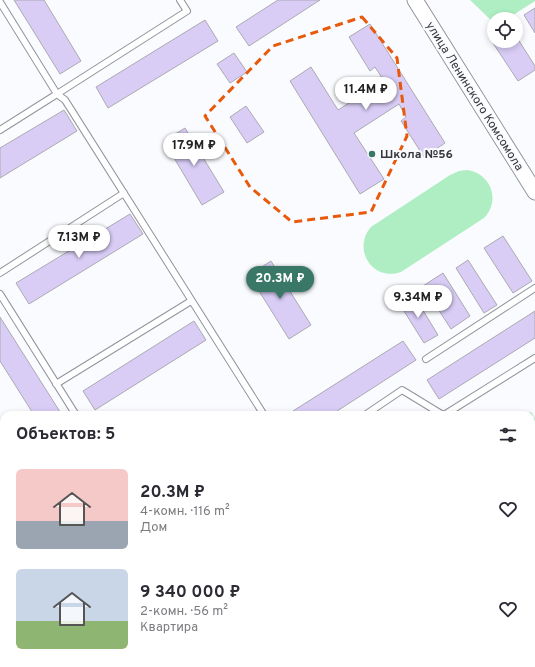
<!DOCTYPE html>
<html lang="ru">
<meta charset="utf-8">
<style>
:root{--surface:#fff;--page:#f7f7f7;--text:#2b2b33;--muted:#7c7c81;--accent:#397866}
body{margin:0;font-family:Overpass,sans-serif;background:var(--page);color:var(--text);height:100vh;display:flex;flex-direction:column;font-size:15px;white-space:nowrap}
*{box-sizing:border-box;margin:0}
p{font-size:13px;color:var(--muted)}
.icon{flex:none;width:22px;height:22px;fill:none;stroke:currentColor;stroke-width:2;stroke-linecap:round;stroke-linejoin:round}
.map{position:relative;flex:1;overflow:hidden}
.drawer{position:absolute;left:0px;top:411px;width:535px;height:256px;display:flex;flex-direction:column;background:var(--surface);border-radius:12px 12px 0 0;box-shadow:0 2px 6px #0003}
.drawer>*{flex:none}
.controls{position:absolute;left:487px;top:12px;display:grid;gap:8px}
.controls a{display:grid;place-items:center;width:36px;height:36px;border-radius:50%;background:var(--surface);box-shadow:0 2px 6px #0003;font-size:20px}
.price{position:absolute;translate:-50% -34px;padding:0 9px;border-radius:14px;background:#fff;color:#222;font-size:13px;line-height:26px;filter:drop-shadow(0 1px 2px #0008)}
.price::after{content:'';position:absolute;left:50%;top:24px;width:12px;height:9px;margin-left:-6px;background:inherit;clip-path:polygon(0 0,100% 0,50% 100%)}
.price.active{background:var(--accent);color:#fff}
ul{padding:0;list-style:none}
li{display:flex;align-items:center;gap:12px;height:100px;padding:0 16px}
li span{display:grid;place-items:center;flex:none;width:112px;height:80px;border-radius:6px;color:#555}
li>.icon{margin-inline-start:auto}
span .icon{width:48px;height:48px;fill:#fffc;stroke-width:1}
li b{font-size:17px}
h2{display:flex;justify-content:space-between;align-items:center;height:48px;padding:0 16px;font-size:17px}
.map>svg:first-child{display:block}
</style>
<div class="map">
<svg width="535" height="667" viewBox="0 0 535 667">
<rect width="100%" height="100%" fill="#fafbfe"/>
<path fill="#aeeec2" d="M470 0H535V1L507 19H494V23Z
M467 170C491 173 501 201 484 218L401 272C372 282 352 249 371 227L450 175 459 171Z
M531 412 535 419V442L531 445V415H526Z"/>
<path fill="#d9cdf6" stroke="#aca9b2" d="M14 0H44L81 61 60 74Z
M278 0H320L249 46 236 27Z
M535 8V33L524 15Z
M205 20 218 41 108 108 96 87Z
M370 24 445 143 424 157 401 121 406 117 399 104 354 133 384 179 360 194 290 81 311 67 338 110 384 81 375 67 370 71 349 37Z
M494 34V41H516V36L535 66V70L518 81 489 37Z
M234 53 247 72 230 83 217 64Z
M246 106 264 132 247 143 230 117Z
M64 110 77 131 0 178V148Z
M185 128 224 192 202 205 164 141Z
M130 214 143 234 29 304 16 283Z
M503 236 532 281 513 293 484 248Z
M468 260 497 305 484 313 456 268Z
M271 261 311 325 289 339 249 275Z
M443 273 470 316 451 329 423 286Z
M413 294 438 335 424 343 399 303Z
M535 311V338L439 399 427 380Z
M0 317 62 415H34L0 361Z
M194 321 206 340 95 410 83 391Z
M403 341 416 360 331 415H295L293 411Z
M535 479V507L531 509V482Z
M3 547 4 549V571L0 574V548Z
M4 571V615L0 608V574Z
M34 663H62L65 667H37Z
M189 663H221L222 664 217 667H192Z
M224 663H276L270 667H217Z"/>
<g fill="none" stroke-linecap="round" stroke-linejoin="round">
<defs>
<path id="service" d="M0 2 57 94 187 11 180 0
M0 130 57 94 65 100 264 415
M0 273 124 193
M0 294 76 415
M426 359 535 288
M56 384 191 301
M365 415 402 390 443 415
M444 415 535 358
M531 464 535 462
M531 635 535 642
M0 637 4 644
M16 663 19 667"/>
<path id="minor" d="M0 491 4 489
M0 537 4 535"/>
<path id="tertiary" d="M415 0 535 192"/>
<path id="primary" d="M0 458 4 464
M0 508 4 514
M531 559 535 556
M531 591 535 589
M97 663 99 667
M129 663 132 667
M346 667 355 663
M406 667 413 663"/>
</defs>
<use href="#service" stroke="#92949c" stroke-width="8"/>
<use href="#minor" stroke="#92949c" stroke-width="14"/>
<use href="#tertiary" stroke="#92949c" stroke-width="17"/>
<use href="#primary" stroke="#d7d7d8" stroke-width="21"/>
<use href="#service" stroke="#fff" stroke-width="6"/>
<use href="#minor" stroke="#fff" stroke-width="12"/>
<use href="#tertiary" stroke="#fff" stroke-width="15"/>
<use href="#primary" stroke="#e79ea1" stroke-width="19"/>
<path stroke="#8f9093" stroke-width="1" d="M0 476 4 482
M0 485 4 491
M531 570 535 567
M531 578 535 576
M116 663 119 667
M368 667 375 663
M378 667 385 663"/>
</g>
<path fill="none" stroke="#e8590c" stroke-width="3" stroke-dasharray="8 5" stroke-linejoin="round" d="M362 17 397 58 407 136 371 212 292 222 250 187 205 116 273 46Z"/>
<circle fill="#397866" stroke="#fafbfe" stroke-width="1.5" cx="372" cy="154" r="4"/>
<g text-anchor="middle" stroke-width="4" stroke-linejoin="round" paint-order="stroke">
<g font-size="12" fill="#37383c" stroke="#fafbfe">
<text transform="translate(475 96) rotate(58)" y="4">улица Ленинского Комсомола</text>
</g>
<g font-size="12" font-weight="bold" fill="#37383c" stroke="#fafbfe" text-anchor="start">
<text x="380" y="158">Школа №56</text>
</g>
</g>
</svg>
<div class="controls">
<a><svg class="icon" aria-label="locate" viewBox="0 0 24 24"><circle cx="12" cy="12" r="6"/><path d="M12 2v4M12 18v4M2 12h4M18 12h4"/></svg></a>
</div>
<b class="price" style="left:366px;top:111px">11.4M ₽</b>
<b class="price" style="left:194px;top:167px">17.9M ₽</b>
<b class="price" style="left:79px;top:259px">7.13M ₽</b>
<b class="price active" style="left:280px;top:300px">20.3M ₽</b>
<b class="price" style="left:418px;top:319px">9.34M ₽</b>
<section class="drawer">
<h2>Объектов: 5<svg class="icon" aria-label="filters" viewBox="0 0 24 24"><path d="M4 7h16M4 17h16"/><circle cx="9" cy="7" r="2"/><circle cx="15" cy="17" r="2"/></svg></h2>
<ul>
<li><span style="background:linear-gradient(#f6c9c9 65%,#9aa5b1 0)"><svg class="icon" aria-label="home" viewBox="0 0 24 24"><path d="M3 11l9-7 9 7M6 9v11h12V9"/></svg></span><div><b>20.3M ₽</b><p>4-комн. · 116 m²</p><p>Дом</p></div><svg class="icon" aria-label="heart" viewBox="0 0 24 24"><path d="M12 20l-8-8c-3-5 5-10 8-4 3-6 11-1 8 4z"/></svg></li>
<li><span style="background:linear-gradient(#c9d6e8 65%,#8fb573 0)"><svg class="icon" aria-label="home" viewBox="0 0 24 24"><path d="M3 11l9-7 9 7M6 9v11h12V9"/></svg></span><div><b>9 340 000 ₽</b><p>2-комн. · 56 m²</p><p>Квартира</p></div><svg class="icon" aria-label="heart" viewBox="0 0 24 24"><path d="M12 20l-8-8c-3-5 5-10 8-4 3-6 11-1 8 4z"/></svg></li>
</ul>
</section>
</div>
